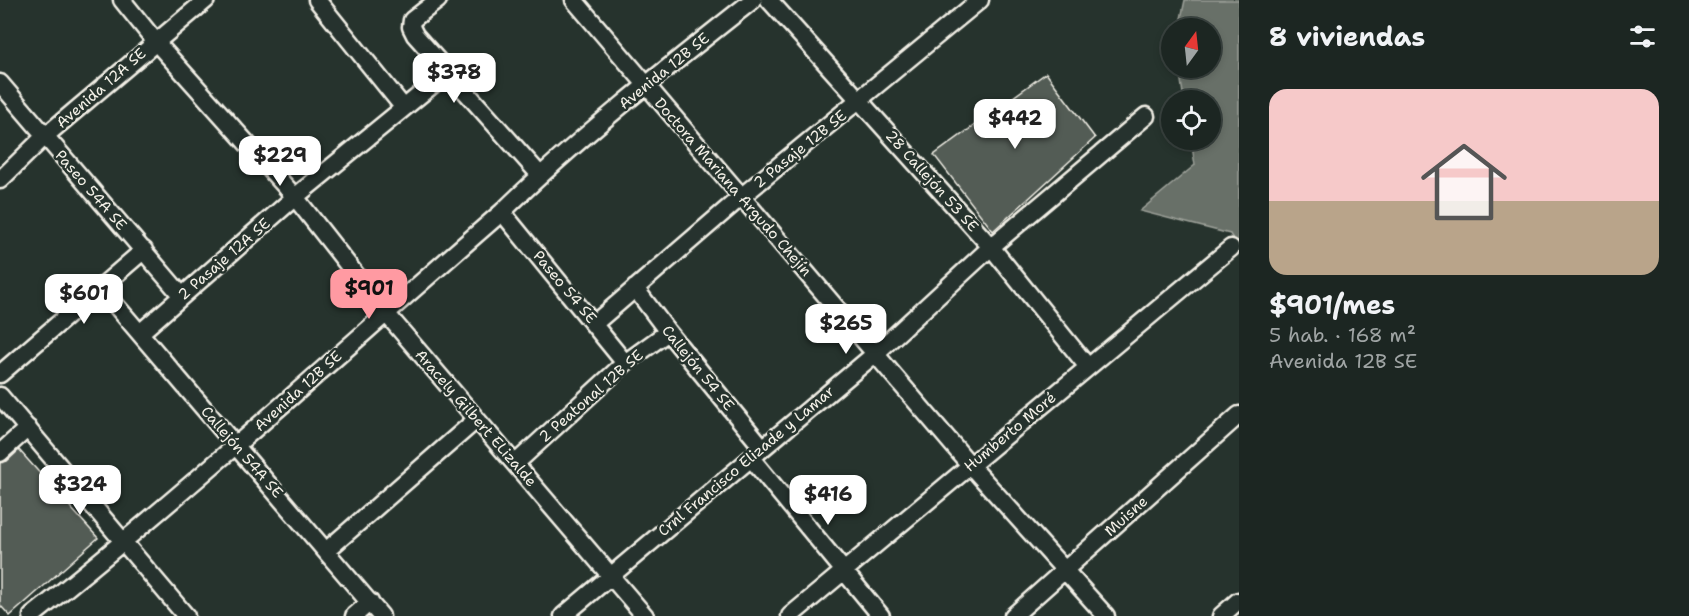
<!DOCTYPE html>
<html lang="es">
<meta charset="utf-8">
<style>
:root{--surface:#1c2622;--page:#29322f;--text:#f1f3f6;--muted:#a0a5a5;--line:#3a4340;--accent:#ff9aa2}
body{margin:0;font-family:"Shantell Sans",sans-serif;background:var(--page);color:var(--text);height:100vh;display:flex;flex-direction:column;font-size:22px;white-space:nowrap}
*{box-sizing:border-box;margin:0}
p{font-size:20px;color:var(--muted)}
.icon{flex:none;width:33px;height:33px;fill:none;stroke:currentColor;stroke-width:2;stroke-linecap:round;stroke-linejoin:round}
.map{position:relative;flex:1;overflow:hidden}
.details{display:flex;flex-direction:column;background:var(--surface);width:450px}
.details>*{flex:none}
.needle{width:39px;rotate:15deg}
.fabs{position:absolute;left:1161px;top:18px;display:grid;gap:12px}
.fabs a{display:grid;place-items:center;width:60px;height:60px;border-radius:50%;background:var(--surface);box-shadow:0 3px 9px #0003,0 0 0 2px var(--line);font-size:30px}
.price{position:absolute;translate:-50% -51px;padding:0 14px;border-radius:12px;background:#fff;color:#222;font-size:20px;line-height:39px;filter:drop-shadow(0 2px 3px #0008)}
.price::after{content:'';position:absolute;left:50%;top:36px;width:18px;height:14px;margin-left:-9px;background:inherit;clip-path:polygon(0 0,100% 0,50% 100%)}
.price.selected{background:var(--accent);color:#111}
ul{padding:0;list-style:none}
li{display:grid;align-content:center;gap:12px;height:318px;padding:0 30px}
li+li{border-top:2px solid var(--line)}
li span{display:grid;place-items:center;height:186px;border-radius:18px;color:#555}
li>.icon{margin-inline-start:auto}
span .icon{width:108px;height:108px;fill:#fffc;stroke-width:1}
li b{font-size:26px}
h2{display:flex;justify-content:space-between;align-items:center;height:72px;padding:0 30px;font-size:26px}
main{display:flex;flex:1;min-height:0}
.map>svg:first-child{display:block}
</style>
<main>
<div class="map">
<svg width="1239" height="616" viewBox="0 0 1239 616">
<rect width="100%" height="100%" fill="#26332d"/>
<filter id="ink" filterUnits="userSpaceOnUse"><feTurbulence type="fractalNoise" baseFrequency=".0167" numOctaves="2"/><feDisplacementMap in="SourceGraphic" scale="12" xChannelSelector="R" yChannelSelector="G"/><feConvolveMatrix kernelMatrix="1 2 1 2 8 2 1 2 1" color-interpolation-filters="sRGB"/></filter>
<g filter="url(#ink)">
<path fill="#676f68" stroke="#9fa39b" stroke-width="1.5" d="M1185 0H1239V249L1230 234 1140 211 1195 165 1191 140H1210V100H1184L1179 68H1210V28H1179Z"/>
<path fill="#525c55" stroke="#f4f1e8" stroke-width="1.5" d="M1046 73 1095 138 993 231 934 155Z
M19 450 98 538 10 616 0 605V463L7 461Z"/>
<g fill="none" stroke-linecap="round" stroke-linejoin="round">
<defs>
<path id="street" d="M122 0 155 41 295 197 385 312 645 616
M317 0 404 108
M438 0 412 20 411 27 415 35 540 175
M574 0 970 465 1106 616
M769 0 991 247 1088 367
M0 83 182 296
M0 180 44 137 206 0
M502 212 625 363
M101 288 381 616
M635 288 668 332 762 447
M595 323 741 197 980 0
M140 333 295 197 448 72
M0 374 144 250
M0 396 186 616
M0 453 28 428
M751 458 881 616
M516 463 625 363 668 332
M326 551 476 420
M32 616C194 487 346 347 502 212 581 135 667 68 753 0
M354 616 370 602
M563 616 876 353 991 247 1146 116
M790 616 1231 248
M1013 616 1239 415
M1221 616 1238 601"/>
</defs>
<use href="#street" stroke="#f4f1e8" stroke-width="21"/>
<use href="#street" stroke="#26332d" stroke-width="16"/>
</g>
</g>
<g text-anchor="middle" stroke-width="5" stroke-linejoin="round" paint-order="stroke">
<g font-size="15" fill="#f4f1e8" stroke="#26332d">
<text transform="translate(664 71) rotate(-39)" y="5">Avenida 12B SE</text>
<text transform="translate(101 88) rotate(-41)" y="5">Avenida 12A SE</text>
<text transform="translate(800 149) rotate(-39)" y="5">2 Pasaje 12B SE</text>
<text transform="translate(932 181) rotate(48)" y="5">28 Callejón 53 SE</text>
<text transform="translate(733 187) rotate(49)" y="5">Doctora Mariana Argudo Chejín</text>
<text transform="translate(91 190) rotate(49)" y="5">Paseo 54A SE</text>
<text transform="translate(224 259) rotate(-41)" y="5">2 Pasaje 12A SE</text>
<text transform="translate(565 287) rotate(50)" y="5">Paseo 54 SE</text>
<text transform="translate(698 368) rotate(51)" y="5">Callejón 54 SE</text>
<text transform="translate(298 391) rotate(-42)" y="5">Avenida 12B SE</text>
<text transform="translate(591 396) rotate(-41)" y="5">2 Peatonal 12B SE</text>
<text transform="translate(476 418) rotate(49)" y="5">Aracely Gilbert ELizalde</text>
<text transform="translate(1010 432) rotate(-40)" y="5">Humberto Moré</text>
<text transform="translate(242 452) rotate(49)" y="5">Callejón 54A SE</text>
<text transform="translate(746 461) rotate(-40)" y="5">Crnl Francisco Elizade y Lamar</text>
<text transform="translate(1126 516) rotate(-42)" y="5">Muisne</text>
</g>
</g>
</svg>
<div class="fabs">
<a><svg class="needle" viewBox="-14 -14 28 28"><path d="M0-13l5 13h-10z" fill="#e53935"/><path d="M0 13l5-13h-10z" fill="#a0a5a5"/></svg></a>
<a><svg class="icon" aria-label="locate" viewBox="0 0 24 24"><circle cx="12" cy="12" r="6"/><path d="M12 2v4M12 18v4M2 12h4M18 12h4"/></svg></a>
</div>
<b class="price" style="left:454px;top:104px">$378</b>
<b class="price" style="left:1015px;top:150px">$442</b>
<b class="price" style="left:280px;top:187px">$229</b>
<b class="price selected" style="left:369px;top:320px">$901</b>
<b class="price" style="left:84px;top:325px">$601</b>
<b class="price" style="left:846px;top:355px">$265</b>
<b class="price" style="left:80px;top:516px">$324</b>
<b class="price" style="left:828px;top:526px">$416</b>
</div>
<section class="details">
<h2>8 viviendas<svg class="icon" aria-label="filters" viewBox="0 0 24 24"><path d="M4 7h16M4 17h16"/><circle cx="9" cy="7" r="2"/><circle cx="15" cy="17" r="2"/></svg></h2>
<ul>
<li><span style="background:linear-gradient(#f6c9c9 60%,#b9a48a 0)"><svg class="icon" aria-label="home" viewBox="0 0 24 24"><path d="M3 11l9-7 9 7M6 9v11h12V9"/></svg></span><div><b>$901/mes</b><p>5 hab. · 168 m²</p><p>Avenida 12B SE</p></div></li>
</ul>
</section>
</main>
